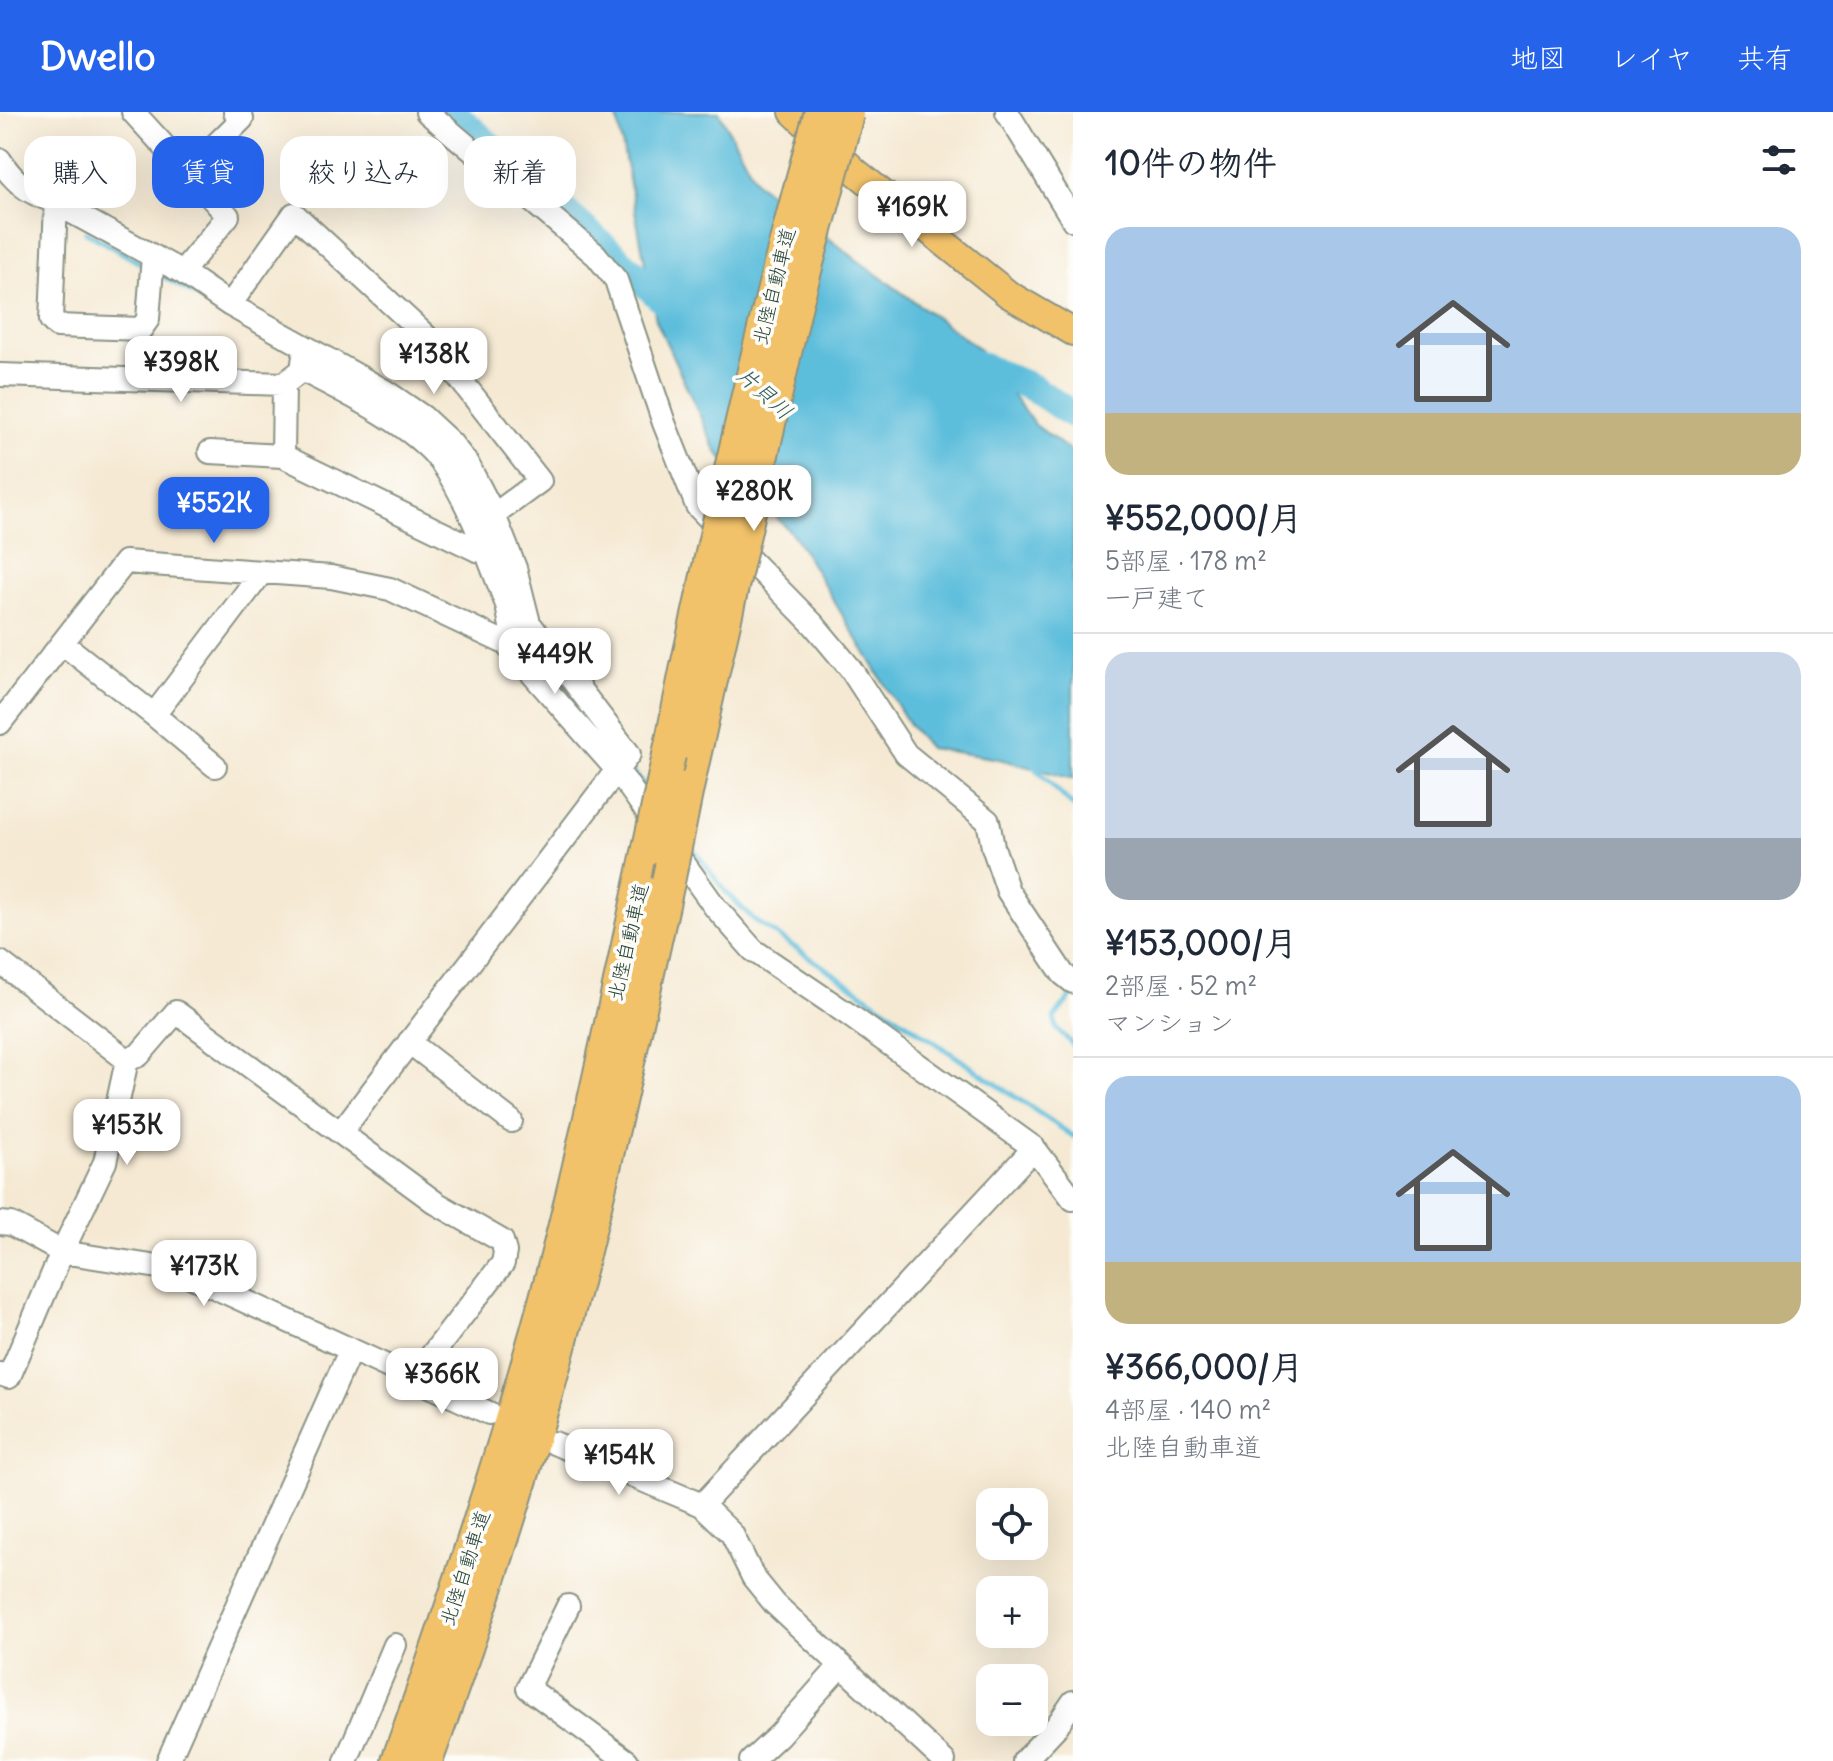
<!DOCTYPE html>
<html lang="ja">
<meta charset="utf-8">
<style>
:root{--surface:#fff;--page:#f6f6f7;--text:#1f2937;--muted:#747a83;--line:#e0e1e3;--accent:#2563eb}
body{margin:0;font-family:Delius,"Klee One",sans-serif;background:var(--page);color:var(--text);height:100vh;display:flex;flex-direction:column;font-size:30px;white-space:nowrap}
*{box-sizing:border-box;margin:0}
p{font-size:26px;color:var(--muted)}
.icon{flex:none;width:44px;height:44px;fill:none;stroke:currentColor;stroke-width:2;stroke-linecap:round;stroke-linejoin:round}
.map{position:relative;flex:1;overflow:hidden}
.details{display:flex;flex-direction:column;background:var(--surface);width:760px}
.details>*{flex:none}
.hud{position:absolute;left:24px;top:24px;width:760px;height:72px;display:flex;gap:16px}
.tools{position:absolute;left:976px;top:1376px;display:grid;gap:16px}
.tools a{display:grid;place-items:center;width:72px;height:72px;border-radius:16px;background:var(--surface);box-shadow:0 8px 32px #0002;font-size:40px}
.price{position:absolute;translate:-50% -68px;padding:0 18px;border-radius:16px;background:#fff;color:#222;font-size:26px;line-height:52px;filter:drop-shadow(0 2px 4px #0008)}
.price::after{content:'';position:absolute;left:50%;top:48px;width:24px;height:18px;margin-left:-12px;background:inherit;clip-path:polygon(0 0,100% 0,50% 100%)}
.price.current{background:var(--accent);color:#fff}
ul{padding:0;list-style:none}
li{display:grid;align-content:center;gap:16px;height:424px;padding:0 32px}
li+li{border-top:2px solid var(--line)}
li span{display:grid;place-items:center;height:248px;border-radius:24px;color:#555}
li>.icon{margin-inline-start:auto}
span .icon{width:144px;height:144px;fill:#fffc;stroke-width:1}
li b{font-size:34px}
h2{display:flex;justify-content:space-between;align-items:center;height:96px;padding:0 32px;font-size:34px}
.chip{padding:0 28px;border-radius:24px;background:var(--surface);box-shadow:0 8px 32px #0002;font-size:28px;line-height:72px}
.chip.current{background:var(--accent);color:#fff}
header{display:flex;align-items:center;gap:48px;box-sizing:border-box;height:112px;padding:0 40px;background:var(--accent);color:#fff}
header strong{font-size:38px}
nav{display:flex;gap:44px;margin-inline-start:auto;font-size:28px}
main{display:flex;flex:1;min-height:0}
.map>svg:first-child{display:block}
</style>
<header>
<strong>Dwello</strong>
<nav><a>地図</a><a>レイヤ</a><a>共有</a></nav>
</header>
<main>
<div class="map">
<svg width="1073" height="1649" viewBox="0 0 1073 1649">
<rect width="100%" height="100%" fill="#fdfcf7"/>
<filter id="ink" filterUnits="userSpaceOnUse"><feTurbulence type="fractalNoise" baseFrequency=".0125" numOctaves="2"/><feDisplacementMap in="SourceGraphic" scale="16" xChannelSelector="R" yChannelSelector="G"/><feConvolveMatrix kernelMatrix="1 2 1 2 8 2 1 2 1" color-interpolation-filters="sRGB"/></filter>
<filter id="wash" filterUnits="userSpaceOnUse"><feTurbulence type="fractalNoise" baseFrequency=".006" numOctaves="4" result="noise"/><feDisplacementMap in="SourceGraphic" scale="32" xChannelSelector="R" yChannelSelector="G"/><feGaussianBlur stdDeviation="1.8" result="paint"/><feColorMatrix in="noise" values="0 0 0 0 0 0 0 0 0 0 0 0 0 0 0 0 0 1.4 0 .05"/><feComposite in="paint" operator="in"/></filter>
<g filter="url(#wash)">
<rect width="100%" height="100%" fill="#f5e9d3"/>
<path fill="#5dbedc" stroke="#3e7e88" stroke-width="2" d="M616 0H719L757 71 857 148 978 236 1034 312 1073 341V667L999 647 929 636 910 614 795 425 716 339 656 208Z"/>
<g fill="none" stroke-linecap="round" stroke-linejoin="round">
<path stroke="#5dbedc" stroke-width="5" d="M86 120 147 155
M159 162 206 189
M523 520 529 535 591 611
M629 655 648 678
M1034 655 1073 694
M688 730 726 780 753 807 1073 1024
M1073 882 1054 906 1057 917 1073 933"/>
<path stroke="#5dbedc" stroke-width="28" d="M452 0 634 161 678 203
M964 247 1033 276 1073 303"/>
</g>
</g>
<g filter="url(#ink)">
<g fill="none" stroke-linecap="round" stroke-linejoin="round">
<defs>
<path id="minor" d="M133 0 228 104 182 160
M427 0 596 143 616 168 664 311 697 394 814 513 850 556 906 642 988 709 993 735 1008 779 1063 862 1073 870
M1007 0 1073 108
M0 48C12 67 26 80 48 87L182 160 230 193 385 279 423 305 451 331 468 353 494 403 515 456 529 511 629 642 341 1020
M188 60 242 7 235 0
M56 92 51 208 57 214 141 217 148 207 153 144
M230 193 294 102 426 224 540 369 494 403
M0 263 284 272 302 258 304 244
M210 340 283 344 284 272
M283 344 477 438 486 439C474 408 461 378 441 350 414 313 343 279 302 258
M486 439 507 493 512 520 529 511
M62 531 154 603 262 460
M154 603 215 654
M0 611 125 450 331 465 390 477 505 531 617 658 715 795 753 838 849 903 1034 1036 1073 1087
M0 850 127 948
M409 930 511 1009
M127 948 139 943 176 900 436 1091 502 1129 505 1140 503 1151 414 1266
M0 1111 11 1112 62 1140 177 1158 489 1301
M0 1262 9 1265 62 1140 105 1050 127 948
M554 1331 702 1393 732 1422 753 1465 775 1492 944 1649
M702 1393 1034 1036
M568 1494 528 1576 627 1649
M168 1649 350 1239
M346 1649 395 1533
M751 1649 779 1623 841 1553
M1024 1649 1056 1615 1073 1590"/>
<path id="major" d="M793 0 856 60 1008 182 1073 220"/>
<path id="highway" d="M669 643 687 554
M687 676 711 568
M398 1649C459 1479 515 1308 560 1133 593 1002 620 868 649 736
M426 1649C470 1528 511 1406 546 1282 594 1113 630 941 668 770"/>
</defs>
<use href="#minor" stroke="#8a9384" stroke-width="26"/>
<use href="#major" stroke="#8a9384" stroke-width="30"/>
<use href="#highway" stroke="#8a9384" stroke-width="36"/>
<use href="#minor" stroke="#fff" stroke-width="22"/>
<use href="#major" stroke="#f2c26a" stroke-width="26"/>
<use href="#highway" stroke="#f2c26a" stroke-width="32"/>
<defs>
<path id="highway-bridge" d="M687 554C728 368 769 183 821 0
M711 568 796 192 847 2
M649 736 669 643
M668 770 687 676"/>
</defs>
<use href="#highway-bridge" stroke="#8a9384" stroke-width="36" stroke-linecap="butt"/>
<use href="#highway-bridge" stroke="#f2c26a" stroke-width="32"/>
</g>
</g>
<g text-anchor="middle" stroke-width="7" stroke-linejoin="round" paint-order="stroke">
<g font-size="20" fill="#1f3d34" stroke="#fdfcf7">
<text transform="translate(774 174) rotate(-76)" y="7">北陸自動車道</text>
<text transform="translate(628 830) rotate(-77)" y="7">北陸自動車道</text>
<text transform="translate(465 1456) rotate(-72)" y="7">北陸自動車道</text>
</g>
<g font-size="22" font-style="italic" fill="#2e5d5e" stroke="#fdfcf7">
<text transform="translate(765 281) rotate(42)" y="8">片貝川</text>
</g>
</g>
</svg>
<div class="tools">
<a><svg class="icon" aria-label="locate" viewBox="0 0 24 24"><circle cx="12" cy="12" r="6"/><path d="M12 2v4M12 18v4M2 12h4M18 12h4"/></svg></a>
<a>+</a>
<a>−</a>
</div>
<b class="price" style="left:912px;top:137px">¥169K</b>
<b class="price" style="left:434px;top:284px">¥138K</b>
<b class="price" style="left:181px;top:292px">¥398K</b>
<b class="price" style="left:754px;top:421px">¥280K</b>
<b class="price current" style="left:214px;top:433px">¥552K</b>
<b class="price" style="left:555px;top:584px">¥449K</b>
<b class="price" style="left:127px;top:1055px">¥153K</b>
<b class="price" style="left:204px;top:1196px">¥173K</b>
<b class="price" style="left:442px;top:1304px">¥366K</b>
<b class="price" style="left:619px;top:1385px">¥154K</b>
<div class="hud">
<a class="chip">購入</a>
<a class="chip current">賃貸</a>
<a class="chip">絞り込み</a>
<a class="chip">新着</a>
</div>
</div>
<section class="details">
<h2>10件の物件<svg class="icon" aria-label="filters" viewBox="0 0 24 24"><path d="M4 7h16M4 17h16"/><circle cx="9" cy="7" r="2"/><circle cx="15" cy="17" r="2"/></svg></h2>
<ul>
<li><span style="background:linear-gradient(#a9c7e8 75%,#c2b280 0)"><svg class="icon" aria-label="home" viewBox="0 0 24 24"><path d="M3 11l9-7 9 7M6 9v11h12V9"/></svg></span><div><b>¥552,000/月</b><p>5部屋 · 178 m²</p><p>一戸建て</p></div></li>
<li><span style="background:linear-gradient(#c9d6e8 75%,#9aa5b1 0)"><svg class="icon" aria-label="home" viewBox="0 0 24 24"><path d="M3 11l9-7 9 7M6 9v11h12V9"/></svg></span><div><b>¥153,000/月</b><p>2部屋 · 52 m²</p><p>マンション</p></div></li>
<li><span style="background:linear-gradient(#a9c7e8 75%,#c2b280 0)"><svg class="icon" aria-label="home" viewBox="0 0 24 24"><path d="M3 11l9-7 9 7M6 9v11h12V9"/></svg></span><div><b>¥366,000/月</b><p>4部屋 · 140 m²</p><p>北陸自動車道</p></div></li>
</ul>
</section>
</main>
